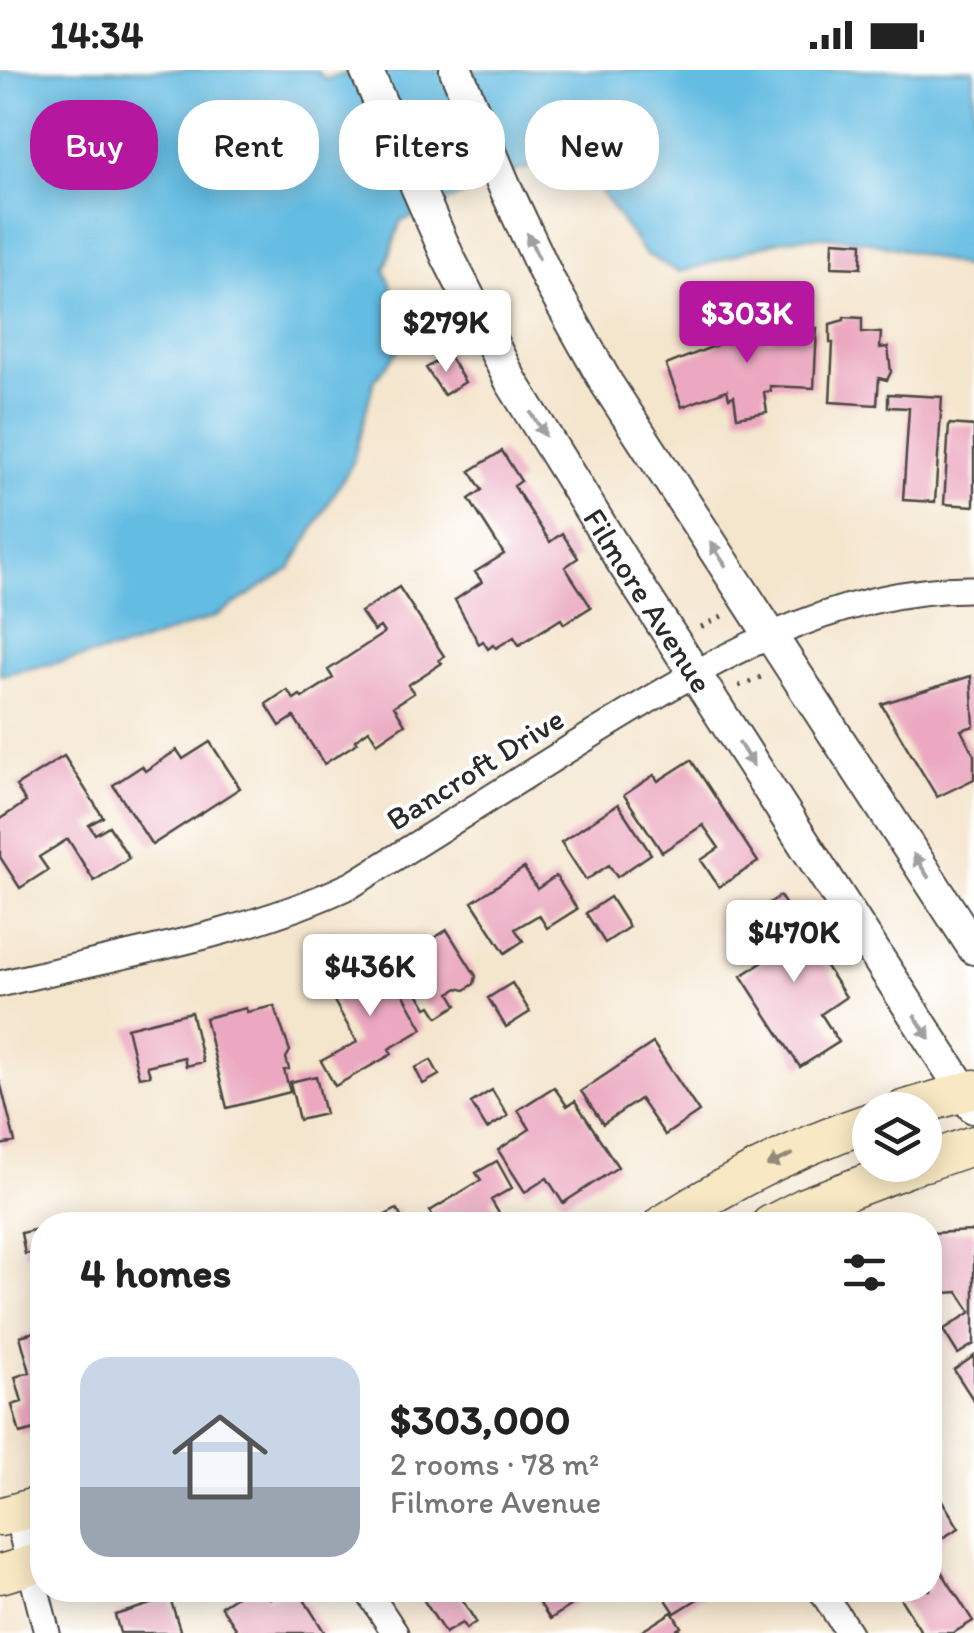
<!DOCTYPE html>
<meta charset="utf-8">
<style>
:root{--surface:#fff;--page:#f2f2f2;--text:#222;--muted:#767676;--line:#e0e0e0;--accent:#b5179e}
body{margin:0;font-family:Itim,sans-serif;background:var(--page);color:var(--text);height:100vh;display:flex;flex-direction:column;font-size:38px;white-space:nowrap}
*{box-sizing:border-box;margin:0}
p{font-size:32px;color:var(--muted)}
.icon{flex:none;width:55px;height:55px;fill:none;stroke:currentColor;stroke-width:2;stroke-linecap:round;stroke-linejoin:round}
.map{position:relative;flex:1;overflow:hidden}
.side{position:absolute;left:30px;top:1142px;width:912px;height:390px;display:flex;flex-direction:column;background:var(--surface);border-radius:40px;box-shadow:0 5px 25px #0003}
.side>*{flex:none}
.top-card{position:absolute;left:30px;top:30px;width:915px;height:90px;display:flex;gap:20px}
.fabs{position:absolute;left:852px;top:1022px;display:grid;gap:20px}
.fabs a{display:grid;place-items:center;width:90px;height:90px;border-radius:50%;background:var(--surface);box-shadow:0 5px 25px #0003;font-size:50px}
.price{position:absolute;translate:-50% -85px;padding:0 22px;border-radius:10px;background:#fff;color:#222;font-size:32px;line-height:65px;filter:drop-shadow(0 2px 5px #0008)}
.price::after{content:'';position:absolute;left:50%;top:60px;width:30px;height:22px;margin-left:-15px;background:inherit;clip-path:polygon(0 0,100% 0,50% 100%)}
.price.active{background:var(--accent);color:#fff}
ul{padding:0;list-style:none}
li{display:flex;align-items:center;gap:30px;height:250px;padding:0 50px}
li+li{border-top:2px solid var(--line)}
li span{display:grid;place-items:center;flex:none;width:280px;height:200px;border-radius:30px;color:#555}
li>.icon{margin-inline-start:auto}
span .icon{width:120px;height:120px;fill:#fffc;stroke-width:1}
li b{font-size:42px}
h2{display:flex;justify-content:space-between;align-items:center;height:120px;padding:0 50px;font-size:42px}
.pill{padding:0 35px;border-radius:40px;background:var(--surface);box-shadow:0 5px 25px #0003;font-size:35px;line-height:90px}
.pill.active{background:var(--accent);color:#fff}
.status{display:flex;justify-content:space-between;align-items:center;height:70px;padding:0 50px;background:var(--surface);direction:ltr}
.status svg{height:28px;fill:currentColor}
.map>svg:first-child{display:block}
</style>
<div class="status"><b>14:34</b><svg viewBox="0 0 49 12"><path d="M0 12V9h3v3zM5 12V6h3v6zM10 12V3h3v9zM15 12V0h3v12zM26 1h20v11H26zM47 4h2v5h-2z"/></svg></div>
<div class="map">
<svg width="974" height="1563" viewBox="0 0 974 1563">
<rect width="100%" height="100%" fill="#fff"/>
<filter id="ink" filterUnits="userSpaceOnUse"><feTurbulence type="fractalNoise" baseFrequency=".01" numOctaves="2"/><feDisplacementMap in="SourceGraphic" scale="20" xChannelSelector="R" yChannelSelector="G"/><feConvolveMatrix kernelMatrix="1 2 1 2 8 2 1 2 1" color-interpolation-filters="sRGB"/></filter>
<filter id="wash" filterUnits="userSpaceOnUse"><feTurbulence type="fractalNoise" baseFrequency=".0048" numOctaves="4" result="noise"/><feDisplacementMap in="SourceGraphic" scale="40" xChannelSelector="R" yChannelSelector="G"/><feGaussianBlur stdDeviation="2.25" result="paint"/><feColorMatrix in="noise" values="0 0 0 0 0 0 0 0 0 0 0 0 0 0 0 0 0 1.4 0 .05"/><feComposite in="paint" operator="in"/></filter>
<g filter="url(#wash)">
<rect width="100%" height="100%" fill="#f4e5cd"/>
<path fill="#64bce2" stroke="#487486" stroke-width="2.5" d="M0 0H316L325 9 359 0H974V200C909 182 836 153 768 174 738 183 710 195 679 202L644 183 577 88 519 100 400 152 385 201 412 264 374 310 353 392 290 499 214 547 126 578 0 605Z"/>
<g id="blocks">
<path fill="#eba8c0" d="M833 171 862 173 861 198 832 197Z
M844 247 862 248V262L881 263 880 278 888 277 891 302 887 310 879 308 877 335 830 332 833 273H830V254L844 250Z
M756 253 760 269H774L775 256 817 258 814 318 770 316 771 321 764 322 767 342 737 347 734 326 729 328 727 320 682 337 666 295 717 275 716 267 721 266 720 257Z
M448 284 465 312 444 325 426 298Z
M888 324 942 327 935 432 903 430 909 338 888 337Z
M949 354 974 356V436L944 434Z
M502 381 521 411 514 416 550 472 562 463 578 488 565 497 591 537 564 554 561 549 519 575 514 567 496 578 493 575 488 579 483 571 479 574 455 530 482 512 475 502 504 484 469 429 482 420 470 401Z
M399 517 444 586 439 590 442 593 408 615 414 623 394 636 405 654 377 673 369 660 355 670 357 673 324 694 294 647 280 656 266 634 287 620 294 629 300 625 302 628 333 608 328 600 384 563 380 557 374 561 361 542Z
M971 606 974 656 961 660 974 685V709L937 727 881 634Z
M210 672 240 718 152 775 113 715 142 696 145 701 177 680 183 689Z
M64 686 103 747 89 755 95 764 109 756 129 788 94 811 68 769 39 787 48 800 20 818 0 787V749L26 732 16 716Z
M691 690 758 792 719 817 701 790 719 778 703 755 662 782 624 725 654 705 658 711Z
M618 734 651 784 617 807 609 795 586 810 561 772Z
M524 798 537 819 556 806 577 839 547 858 539 845 515 859 523 871 505 883 472 832Z
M780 826 846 927 821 944 839 972 800 997 741 906 776 884 751 845Z
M610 827 629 857 605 873 586 843Z
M447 860 476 906 474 914 465 920 458 918 450 923 457 935 438 947 431 936 427 938 398 890Z
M381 884 423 959 389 979 392 984 335 1016 321 991 357 972 329 922 348 911 344 904Z
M512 913 530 942 506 957 488 928Z
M274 936 290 981 286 988 289 999 284 1000 290 1022 227 1038 205 948 246 938 247 942Z
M191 942 203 992 186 996 184 987 147 996 150 1005 139 1007 127 958Z
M653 973 699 1042 665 1065 640 1029 603 1054 581 1021Z
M431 990 439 1005 423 1014 415 998Z
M316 1006 325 1044 299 1050 290 1012Z
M0 1011 15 1072 0 1075Z
M554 1017 567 1036 575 1031 618 1097 563 1133 547 1108 525 1122 498 1080 530 1059 518 1040Z
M492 1020 508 1046 487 1059 471 1033Z
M497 1091 512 1118 491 1130 506 1155H438L430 1141 481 1110 476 1103Z
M397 1139 405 1155H366Z
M42 1158V1181L25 1184 21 1163Z
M974 1161V1274L958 1284 943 1260 971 1242 958 1222 930 1224V1163Z
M42 1260V1358L20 1364 12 1335 22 1332 15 1307 30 1302 20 1266Z
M974 1286V1331L954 1300Z
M930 1411 959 1458 930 1475Z
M936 1493 973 1551 953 1563H922L895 1520H930V1497Z
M246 1520H264L270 1528 282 1520H298L325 1563H239L221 1536Z
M417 1520H456L476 1552 466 1559 462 1553 445 1563Z
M537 1520H580L585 1527 550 1549 533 1523Z
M667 1520H712L675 1543 665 1528 670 1525Z
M170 1528 180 1560 177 1563H120L115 1545Z
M672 1542 681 1557 671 1563H639Z"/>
</g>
</g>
<g filter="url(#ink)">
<use href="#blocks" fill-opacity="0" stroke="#494743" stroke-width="2.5"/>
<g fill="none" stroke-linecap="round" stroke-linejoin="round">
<defs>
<path id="minor" d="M0 914C118 885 243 866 353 814 424 769 496 725 567 680 691 604 823 517 974 519
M16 1442 47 1563
M367 1520 395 1563
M821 1520 849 1563"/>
<g id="tertiary">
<path id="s1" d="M366 0 448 187 511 311 624 494 974 1037"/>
<path d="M456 0 504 115 549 211 607 314 974 878"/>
</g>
<path id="secondary" d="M903 1040 974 1019
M925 1092 974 1075
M662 1155C727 1113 797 1077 870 1052
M770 1155 807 1136 915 1095
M0 1447 42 1435
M0 1504 42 1492"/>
</defs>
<use href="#minor" stroke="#494743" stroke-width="29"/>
<use href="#tertiary" stroke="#494743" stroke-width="36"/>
<use href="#secondary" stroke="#494743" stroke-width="41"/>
<path stroke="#494743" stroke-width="5" stroke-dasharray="2.5 8" stroke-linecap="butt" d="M701 557 722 546
M739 616 761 607"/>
<use href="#minor" stroke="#fff" stroke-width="25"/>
<use href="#tertiary" stroke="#fff" stroke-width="32"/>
<use href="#secondary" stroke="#f8e8c3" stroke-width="38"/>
</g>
<defs><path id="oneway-solid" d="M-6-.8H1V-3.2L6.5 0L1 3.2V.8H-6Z" transform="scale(2.5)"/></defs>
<g fill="#a0a0a0">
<use href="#oneway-solid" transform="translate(533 176) rotate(-115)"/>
<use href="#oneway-solid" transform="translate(538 354) rotate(58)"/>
<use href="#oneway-solid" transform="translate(718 484) rotate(-123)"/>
<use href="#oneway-solid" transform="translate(746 684) rotate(58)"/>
<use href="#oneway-solid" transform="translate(921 796) rotate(-123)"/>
<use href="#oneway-solid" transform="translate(922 957) rotate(57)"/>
</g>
<use fill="#928a77" href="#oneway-solid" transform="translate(780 1090) rotate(154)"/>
</g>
<g text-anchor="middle" stroke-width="8" stroke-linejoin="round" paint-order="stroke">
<g font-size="32" fill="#2b2b2b" stroke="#fff">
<text dy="11" stroke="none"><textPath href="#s1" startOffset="602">Filmore Avenue</textPath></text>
<text transform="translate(475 699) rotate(-32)" y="11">Bancroft Drive</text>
</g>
</g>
</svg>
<div class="fabs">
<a><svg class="icon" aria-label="layers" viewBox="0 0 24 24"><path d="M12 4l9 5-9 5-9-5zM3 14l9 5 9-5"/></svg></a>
</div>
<b class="price active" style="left:747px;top:296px">$303K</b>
<b class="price" style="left:446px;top:305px">$279K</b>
<b class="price" style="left:794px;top:915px">$470K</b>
<b class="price" style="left:370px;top:949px">$436K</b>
<div class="top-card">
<a class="pill active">Buy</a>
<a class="pill">Rent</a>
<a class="pill">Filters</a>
<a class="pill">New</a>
</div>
<section class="side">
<h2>4 homes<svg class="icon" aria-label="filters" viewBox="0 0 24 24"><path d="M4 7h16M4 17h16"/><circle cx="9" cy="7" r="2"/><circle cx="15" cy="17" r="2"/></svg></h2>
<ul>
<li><span style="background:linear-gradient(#c9d6e8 65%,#9aa5b1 0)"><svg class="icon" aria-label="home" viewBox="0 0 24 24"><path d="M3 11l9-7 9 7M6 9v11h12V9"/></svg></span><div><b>$303,000</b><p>2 rooms · 78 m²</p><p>Filmore Avenue</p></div></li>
</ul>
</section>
</div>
